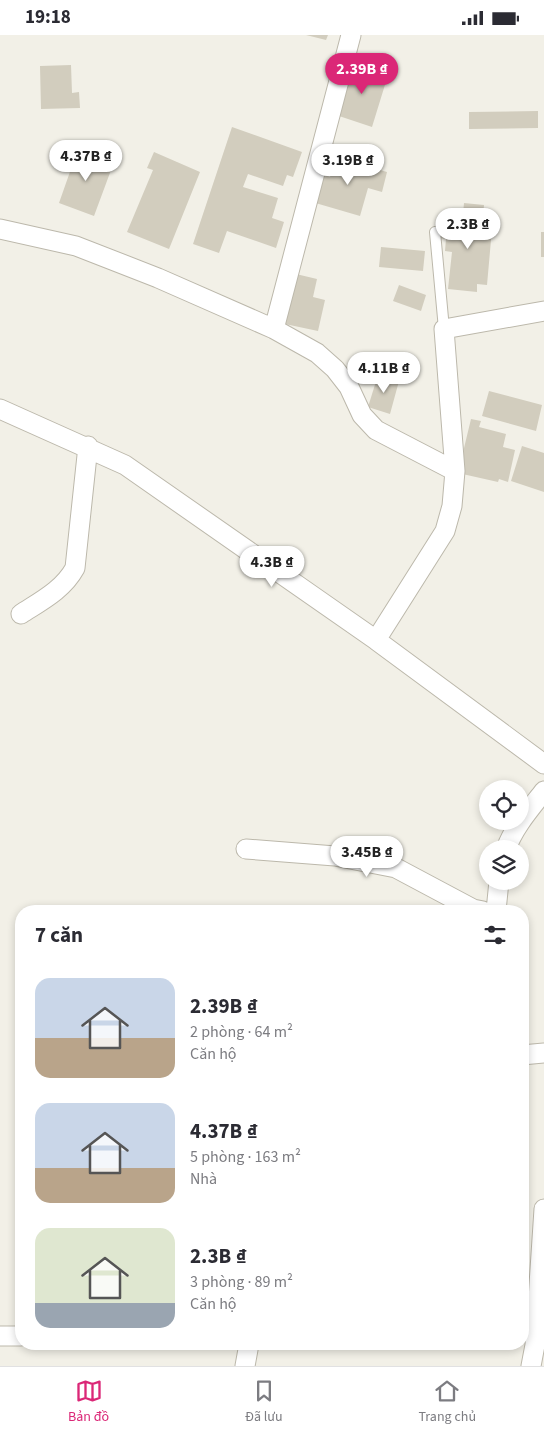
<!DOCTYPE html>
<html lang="vi">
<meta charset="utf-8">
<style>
:root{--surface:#fff;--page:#f7f7f7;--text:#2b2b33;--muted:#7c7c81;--line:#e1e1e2;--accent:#db2777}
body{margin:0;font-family:"Source Sans 3",sans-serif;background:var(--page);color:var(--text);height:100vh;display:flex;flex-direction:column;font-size:19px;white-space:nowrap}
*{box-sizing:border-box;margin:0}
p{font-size:16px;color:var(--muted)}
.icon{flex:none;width:28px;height:28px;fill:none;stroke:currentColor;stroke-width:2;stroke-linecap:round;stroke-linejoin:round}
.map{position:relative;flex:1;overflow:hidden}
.side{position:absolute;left:15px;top:870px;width:514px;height:445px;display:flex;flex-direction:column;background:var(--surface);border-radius:20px;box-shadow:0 2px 8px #0003}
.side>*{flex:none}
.buttons{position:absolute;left:479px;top:745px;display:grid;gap:10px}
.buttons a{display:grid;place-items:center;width:50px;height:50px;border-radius:50%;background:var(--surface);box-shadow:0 2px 8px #0003;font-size:25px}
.price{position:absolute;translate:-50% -42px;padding:0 11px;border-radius:18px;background:#fff;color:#222;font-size:16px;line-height:32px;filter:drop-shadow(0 1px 2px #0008)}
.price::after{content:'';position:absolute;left:50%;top:30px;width:15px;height:11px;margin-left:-8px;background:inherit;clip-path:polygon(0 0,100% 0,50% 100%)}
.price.selected{background:var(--accent);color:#fff}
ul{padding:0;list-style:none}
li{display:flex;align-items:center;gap:15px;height:125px;padding:0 20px}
li span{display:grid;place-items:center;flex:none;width:140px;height:100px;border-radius:15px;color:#555}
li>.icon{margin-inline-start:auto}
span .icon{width:60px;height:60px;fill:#fffc;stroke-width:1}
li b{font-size:21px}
h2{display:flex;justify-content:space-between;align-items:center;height:60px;padding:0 20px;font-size:21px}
.status{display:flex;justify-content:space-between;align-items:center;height:35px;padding:0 25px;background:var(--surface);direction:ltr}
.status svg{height:14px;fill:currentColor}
.menu{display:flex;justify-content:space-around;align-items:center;height:70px;border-top:1px solid var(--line);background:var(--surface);font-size:14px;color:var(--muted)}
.menu a{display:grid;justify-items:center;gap:2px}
.menu .selected{color:var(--accent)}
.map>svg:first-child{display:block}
</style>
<div class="status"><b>19:18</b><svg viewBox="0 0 49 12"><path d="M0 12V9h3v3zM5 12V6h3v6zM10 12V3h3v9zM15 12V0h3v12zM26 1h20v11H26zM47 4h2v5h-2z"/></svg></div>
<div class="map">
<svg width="544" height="1331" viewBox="0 0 544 1331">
<rect width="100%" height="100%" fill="#f2f0e7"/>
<path fill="#d2cdbe" d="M306 0H328L326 5Z
M353 28 388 40 372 92 336 80Z
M71 30 72 58 79 57 80 73 41 74 40 31Z
M538 76V93L469 94V77Z
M232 92 302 117 293 142 287 140 283 151 248 139 243 152 278 163 272 183 284 187 276 213 227 196 219 218 193 209Z
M78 114 114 127 94 181 59 168Z
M154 117 200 137 169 214 127 197 153 135 147 133Z
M336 122 387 137 382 157 368 153 360 181 312 167 320 138 330 142Z
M464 168 484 170 482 193 492 194 487 250 477 249V257L448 254 452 217 445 216 446 204 440 203 441 189 462 191Z
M541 197H544V222H541Z
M381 212 425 216 423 236 379 232Z
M296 239 317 244 313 262 325 265 318 296 285 289Z
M399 250 426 260 421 276 393 266Z
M378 340 399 346 390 379 368 372Z
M489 356 542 370 536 396 482 381Z
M471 384 481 386 479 392 506 399 503 412 515 415 508 447 499 444 498 447 458 438Z
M522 411 544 418V457L511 446Z"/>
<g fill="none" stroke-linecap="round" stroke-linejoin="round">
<defs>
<path id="service" d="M435 197 444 294"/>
<path id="minor" d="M0 194 76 211 158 243 274 294 317 318 335 334 349 352 362 380 376 395 455 436
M274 294 351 0
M0 374 125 430 376 605 544 729
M21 579C41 566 63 555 75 533L88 411
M376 605 445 496 452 471 455 436 444 294 544 276
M246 814 335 821 396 833 473 874 483 876
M506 814C514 792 530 774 544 756
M496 876 499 846
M522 1020 544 1018
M0 1301H21
M245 1331 249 1309
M531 1331 535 1310 544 1174"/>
</defs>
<use href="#service" stroke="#bcb8ab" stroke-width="12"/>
<use href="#minor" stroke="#bcb8ab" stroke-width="21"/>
<use href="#service" stroke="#fff" stroke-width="10"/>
<use href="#minor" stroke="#fff" stroke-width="19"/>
</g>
</svg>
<div class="buttons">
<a><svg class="icon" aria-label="locate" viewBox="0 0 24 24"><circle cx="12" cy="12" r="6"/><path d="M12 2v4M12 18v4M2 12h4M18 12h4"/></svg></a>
<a><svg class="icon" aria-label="layers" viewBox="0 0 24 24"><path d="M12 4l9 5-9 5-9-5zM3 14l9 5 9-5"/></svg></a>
</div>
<b class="price selected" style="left:362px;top:60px">2.39B ₫</b>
<b class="price" style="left:86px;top:147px">4.37B ₫</b>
<b class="price" style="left:348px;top:151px">3.19B ₫</b>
<b class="price" style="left:468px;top:215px">2.3B ₫</b>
<b class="price" style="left:384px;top:359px">4.11B ₫</b>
<b class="price" style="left:272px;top:553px">4.3B ₫</b>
<b class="price" style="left:367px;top:843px">3.45B ₫</b>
<section class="side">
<h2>7 căn<svg class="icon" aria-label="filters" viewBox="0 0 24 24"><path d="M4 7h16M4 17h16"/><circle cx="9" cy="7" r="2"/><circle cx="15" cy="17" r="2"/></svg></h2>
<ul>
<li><span style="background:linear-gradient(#c9d6e8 60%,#b9a48a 0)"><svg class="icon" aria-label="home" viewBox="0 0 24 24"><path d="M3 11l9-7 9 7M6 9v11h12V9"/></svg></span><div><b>2.39B ₫</b><p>2 phòng · 64 m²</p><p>Căn hộ</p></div></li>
<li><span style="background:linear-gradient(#c9d6e8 65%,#b9a48a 0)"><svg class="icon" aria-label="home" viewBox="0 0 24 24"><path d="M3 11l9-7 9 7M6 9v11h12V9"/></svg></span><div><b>4.37B ₫</b><p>5 phòng · 163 m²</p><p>Nhà</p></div></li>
<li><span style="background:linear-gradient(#dfe7d0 75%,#9aa5b1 0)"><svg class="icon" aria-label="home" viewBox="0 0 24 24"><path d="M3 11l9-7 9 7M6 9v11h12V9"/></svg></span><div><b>2.3B ₫</b><p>3 phòng · 89 m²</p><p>Căn hộ</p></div></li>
</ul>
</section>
</div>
<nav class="menu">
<a class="selected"><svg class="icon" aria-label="map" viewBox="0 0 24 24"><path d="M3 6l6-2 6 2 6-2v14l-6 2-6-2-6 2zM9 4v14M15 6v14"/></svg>Bản đồ</a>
<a><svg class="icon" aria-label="saved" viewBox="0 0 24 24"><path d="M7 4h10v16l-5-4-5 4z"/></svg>Đã lưu</a>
<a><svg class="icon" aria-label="home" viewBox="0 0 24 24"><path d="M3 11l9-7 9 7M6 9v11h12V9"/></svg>Trang chủ</a>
</nav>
